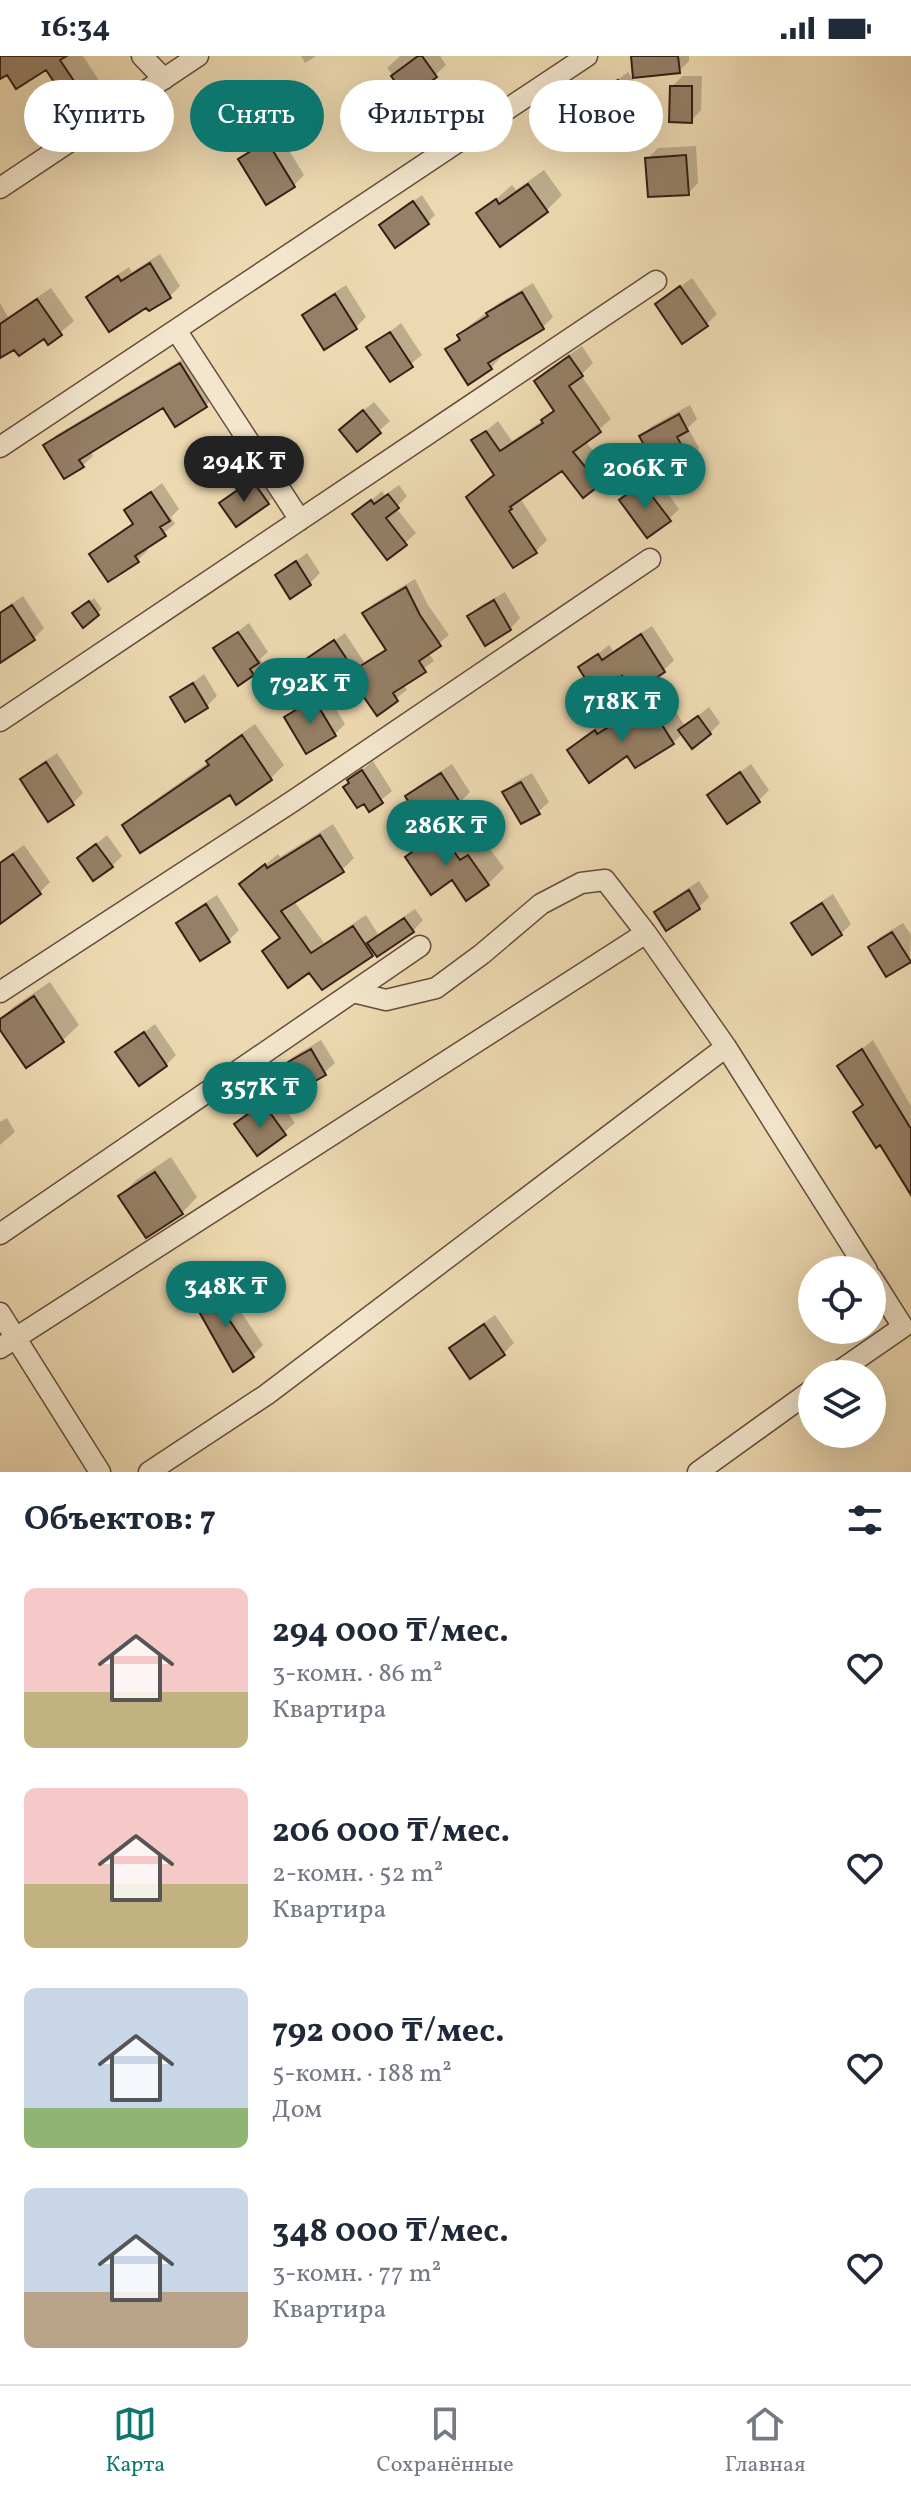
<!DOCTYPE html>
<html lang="ru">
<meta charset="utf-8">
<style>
:root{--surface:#fff;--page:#f6f6f7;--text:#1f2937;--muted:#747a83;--line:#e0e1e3;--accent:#0f766e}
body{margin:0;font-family:Vollkorn,serif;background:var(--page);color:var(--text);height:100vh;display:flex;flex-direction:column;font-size:30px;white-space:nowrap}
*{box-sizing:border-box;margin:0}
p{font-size:26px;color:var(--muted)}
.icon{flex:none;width:44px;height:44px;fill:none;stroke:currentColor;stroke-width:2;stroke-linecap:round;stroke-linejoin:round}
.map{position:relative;height:1416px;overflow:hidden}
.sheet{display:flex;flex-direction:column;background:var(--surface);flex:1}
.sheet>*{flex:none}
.guide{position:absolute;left:24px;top:24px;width:864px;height:72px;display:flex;gap:16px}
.fabs{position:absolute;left:798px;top:1200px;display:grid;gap:16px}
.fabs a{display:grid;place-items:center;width:88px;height:88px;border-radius:50%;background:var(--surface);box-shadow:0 8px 32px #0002;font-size:40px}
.price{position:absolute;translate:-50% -68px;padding:0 18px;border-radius:28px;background:var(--accent);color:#fff;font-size:26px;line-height:52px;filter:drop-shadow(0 2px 4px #0008)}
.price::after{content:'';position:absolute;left:50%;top:48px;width:24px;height:18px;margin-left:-12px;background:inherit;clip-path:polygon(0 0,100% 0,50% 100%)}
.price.active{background:#222;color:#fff}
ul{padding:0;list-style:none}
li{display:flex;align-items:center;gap:24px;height:200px;padding:0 24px}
li span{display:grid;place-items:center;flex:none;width:224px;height:160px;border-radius:12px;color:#555}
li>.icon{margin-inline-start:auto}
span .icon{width:96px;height:96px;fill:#fffc;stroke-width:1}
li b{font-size:34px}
h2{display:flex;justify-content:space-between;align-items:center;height:96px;padding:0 24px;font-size:34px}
.tag{padding:0 28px;border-radius:36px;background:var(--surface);box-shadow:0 8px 32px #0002;font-size:28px;line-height:72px}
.tag.active{background:var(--accent);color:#fff}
.status{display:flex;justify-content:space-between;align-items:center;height:56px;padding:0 40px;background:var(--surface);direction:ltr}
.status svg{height:22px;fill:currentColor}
.menu{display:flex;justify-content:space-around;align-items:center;height:112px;border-top:2px solid var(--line);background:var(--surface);font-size:22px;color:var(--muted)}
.menu a{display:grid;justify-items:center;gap:4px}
.menu .active{color:var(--accent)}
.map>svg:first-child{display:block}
</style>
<div class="status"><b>16:34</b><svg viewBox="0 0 49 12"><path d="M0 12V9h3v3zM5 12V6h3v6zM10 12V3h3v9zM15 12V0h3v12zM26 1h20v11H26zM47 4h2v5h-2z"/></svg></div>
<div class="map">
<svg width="911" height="1416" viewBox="0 0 911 1416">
<rect width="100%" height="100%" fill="#edd9b1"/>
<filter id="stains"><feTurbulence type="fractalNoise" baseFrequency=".0025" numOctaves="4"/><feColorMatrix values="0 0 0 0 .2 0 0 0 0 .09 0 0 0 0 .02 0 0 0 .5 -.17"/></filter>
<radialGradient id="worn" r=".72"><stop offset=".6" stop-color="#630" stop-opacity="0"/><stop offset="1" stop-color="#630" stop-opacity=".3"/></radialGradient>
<path fill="#0003" d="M0 0H83L104 32 89 48 46 11 8 16 0 14Z
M301 0H316L305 7Z
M400 0H440L446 9 432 22 437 29 415 49 387 12Z
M633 0H689V5L679 15Z
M628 16 648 46 638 57 612 52 594 42Z
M683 20H702L701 54 691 65 672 30Z
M278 76 304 119 294 129 241 103 251 93Z
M696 90 698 127 688 137 647 103 658 92Z
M544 114 562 139 547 154 479 158 512 129 516 134Z
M422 139 435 159 428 166 381 169Z
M160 198 180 230 170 240 149 253 147 249 89 241 99 231 129 211 132 216Z
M692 222 717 258 706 269 657 248Z
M533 227 553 261 543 271 499 298 501 301 491 312 448 294 470 269 499 247Z
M346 229 366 261 356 271 305 259 315 249Z
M51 232 74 265 49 286 45 280 15 291 0 300V247L8 261Z
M401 267 422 299 390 324 369 292Z
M582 290 593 307 581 319 611 363 585 385 610 416 599 428 563 413 520 442 547 484 536 495 514 510 496 418 474 385 498 365 512 385 542 365 555 352 536 325 548 314Z
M191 298 216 339 206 349 176 368 164 349 90 395 93 400 82 410 46 390 56 379Z
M374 346 390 365 357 394 351 364Z
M690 349 697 363 688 372 699 392 689 403 641 380 652 370Z
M263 415 278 436 268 447H221Z
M654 418 679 453 669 463 621 444Z
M162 427 179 453 171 461 175 468 146 491 148 494 138 504 108 524 91 498 102 488 135 466 127 454Z
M399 429 407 440 396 452 416 477 405 487 355 458 382 435 385 439Z
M307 497 320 517 310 527 277 519Z
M415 523 428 549 449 579 428 596 434 605 403 628 407 634 377 657 353 621 327 638 345 668 335 678 307 695 287 662 297 651 327 633 308 604 345 577 364 606 387 592 364 557 373 548Z
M505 536 520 562 510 573 470 560 480 550Z
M23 540 44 572 34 582 0 605V556Z
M94 542 102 553 84 569 79 553Z
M249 567 268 596 260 603 263 608 253 618 216 592Z
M652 570 674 604 664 614 634 634 622 617 580 612 609 589 613 595Z
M204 618 217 640 207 650 185 663 172 642Z
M662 635 685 670 709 651 720 667 710 677H683L673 687 569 694 583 681 609 662 612 666Z
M255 668 284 709 271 722 237 746 230 736 125 769 138 756 209 706 221 692Z
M57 697 83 737 73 747 23 723 33 713Z
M373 705 392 735 370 753 350 724Z
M452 708 470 736 460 746 408 740 418 730Z
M751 708 769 734 759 744 709 739Z
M532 717 549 746 538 756 505 737 515 726Z
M457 762 477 790 484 785 504 812 488 828 452 822 407 802 423 786Z
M333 768 354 802 342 814 294 845 324 887 366 859 378 878 415 853 423 864 413 875 372 899 310 914 264 895 281 880 242 828 278 798 280 801Z
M107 779 122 800 112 810 79 802Z
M24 789 50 826 40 836 0 852V806Z
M699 825 709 841 699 851 666 872 656 856 667 846Z
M833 838 851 868 841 878 794 867 804 857Z
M217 839 239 874 229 884 201 903 179 867 189 857Z
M903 867 911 879 910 904 870 891 880 881Z
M50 926 79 969 63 984 26 1009 0 970V964L13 951Z
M155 968 176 999 166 1009 118 996Z
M321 984 335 1007 324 1017 283 1010 294 1000Z
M873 984 911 1050V1128L855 1056 864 1047 840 1010Z
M274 1038 295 1067 258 1098 236 1068Z
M7 1062 15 1076 0 1089V1066Z
M171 1101 197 1141 182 1157 121 1140 136 1124Z
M242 1223 251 1238 237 1250 263 1289 252 1300 200 1252 210 1242Z
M495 1259 514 1287 504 1297 470 1320 452 1292 462 1282Z"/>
<path fill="#957f66" stroke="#361e15" stroke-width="2" d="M0 0H67L60 4 90 49 76 59 46 14 16 33 7 19 0 23Z
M418 0H422L437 21 422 32 428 41 414 51 391 20Z
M631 0H678L680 17 633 22Z
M618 24 641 57 622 70 611 55 603 60 591 42Z
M670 30H692V67L669 66Z
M267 85 295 131 266 149 238 103Z
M686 99 689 139 648 141 645 102Z
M528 128 548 156 500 191 476 157 496 143 499 148Z
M413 145 429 168 395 192 379 169Z
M150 207 171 242 149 255 146 252 109 276 86 241 118 220 121 225Z
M680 230 708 270 682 288 655 248Z
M522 236 544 273 488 307 492 313 468 329 445 293 460 284 457 279 488 260 486 257Z
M335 238 357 273 324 294 302 259Z
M37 243 62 279 48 289 44 283 19 300 14 294 0 302V268Z
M390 276 413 311 390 326 366 291Z
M569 300 583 320 569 330 601 376 573 396 600 429 583 442 562 415 510 451 512 453 509 455 537 497 513 512 466 441 494 419 471 384 486 375 500 395 543 367 541 364 554 355 534 325Z
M180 307 207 351 175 371 163 352 79 404 84 411 64 423 43 389Z
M363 354 381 377 357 396 339 374Z
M679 358 688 375 677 381 690 404 661 420 639 380Z
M252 424 269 448 236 471 219 447Z
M642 427 671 465 647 482 619 444Z
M151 436 170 465 160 471 166 480 135 500 139 506 108 526 89 498 133 468 124 454Z
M388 438 399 452 386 462 407 489 387 504 352 458 371 444 374 448Z
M296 505 311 529 290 543 275 519Z
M406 531 420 559 441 590 419 605 426 616 393 637 398 645 377 660 352 624 329 639 306 603 334 584 354 614 386 594 362 557Z
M494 544 511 574 485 590 467 560Z
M89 545 99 559 83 572 72 557Z
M12 549 35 584 0 607V557Z
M238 576 259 607 250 613 254 619 238 630 213 592Z
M641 578 665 616 633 637 622 620 595 638 578 611 598 598 602 604Z
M193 627 208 652 185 666 170 641Z
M314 643 336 680 306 698 284 661Z
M648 647 674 688 635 712 627 700 589 727 567 694 595 674 597 678Z
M698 660 711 678 692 693 678 674Z
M242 679 272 724 236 749 230 739 140 797 122 769 209 709 206 705Z
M46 706 74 749 48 766 20 723Z
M362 714 383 747 369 756 364 748 357 752 343 731 349 727 347 724Z
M740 716 760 746 727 768 707 739Z
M441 717 461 748 424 771 405 740Z
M521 726 540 758 521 768 502 736Z
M440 776 460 804 468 799 489 829 466 845 452 824 431 839 405 801Z
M320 779 344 816 281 855 311 897 353 870 373 900 322 934 309 917 288 932 262 895 280 882 239 828 265 808 267 812Z
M96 788 113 811 93 825 77 802Z
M13 798 41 838 0 868V807Z
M689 834 700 853 666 875 654 856Z
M822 847 842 879 812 899 791 867Z
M206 848 230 886 200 905 176 867Z
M404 862 414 876 377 901 367 887Z
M892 876 911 906 886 921 868 891Z
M34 940 64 986 26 1012 0 974V963Z
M144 976 167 1010 139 1030 115 996Z
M311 993 326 1019 296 1036 281 1010Z
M862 993 911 1073V1139L880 1089 876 1092 853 1056 863 1049 837 1010Z
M263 1047 286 1079 257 1100 234 1068Z
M155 1116 183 1158 146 1182 118 1140Z
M231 1232 242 1250 226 1259 254 1301 233 1316 197 1252Z
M484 1268 505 1299 470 1323 449 1292Z"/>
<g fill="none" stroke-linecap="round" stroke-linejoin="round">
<defs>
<path id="minor" d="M142 0 164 23
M0 132 198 0
M176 274 300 464
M0 391 587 0
M0 665 656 225
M0 936 293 745 650 503
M353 936 386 944 436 932 482 898 541 848 581 827 605 824 646 877
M0 1178 420 890
M0 1257 100 1416
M0 1292 646 877 726 991 867 1214
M835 1318 903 1271 872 1222
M149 1416 266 1339 726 991
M698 1416 812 1334"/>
</defs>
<use href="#minor" stroke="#644d3c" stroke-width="23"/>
<use href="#minor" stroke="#f3e6cc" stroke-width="20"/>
</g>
<rect width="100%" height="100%" filter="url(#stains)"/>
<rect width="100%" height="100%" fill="url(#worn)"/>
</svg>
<div class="fabs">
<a><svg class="icon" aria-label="locate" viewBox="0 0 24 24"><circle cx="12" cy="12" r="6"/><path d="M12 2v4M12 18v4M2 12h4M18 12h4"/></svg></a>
<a><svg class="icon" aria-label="layers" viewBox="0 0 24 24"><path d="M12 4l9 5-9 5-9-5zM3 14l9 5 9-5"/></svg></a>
</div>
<b class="price active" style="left:244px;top:448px">294K ₸</b>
<b class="price" style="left:645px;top:455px">206K ₸</b>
<b class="price" style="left:310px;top:670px">792K ₸</b>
<b class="price" style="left:622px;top:688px">718K ₸</b>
<b class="price" style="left:446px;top:812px">286K ₸</b>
<b class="price" style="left:260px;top:1074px">357K ₸</b>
<b class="price" style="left:226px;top:1273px">348K ₸</b>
<div class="guide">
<a class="tag">Купить</a>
<a class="tag active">Снять</a>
<a class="tag">Фильтры</a>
<a class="tag">Новое</a>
</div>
</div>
<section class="sheet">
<h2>Объектов: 7<svg class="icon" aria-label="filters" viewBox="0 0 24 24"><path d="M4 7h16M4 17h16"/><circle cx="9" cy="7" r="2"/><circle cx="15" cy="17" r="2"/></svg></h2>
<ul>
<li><span style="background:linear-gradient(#f6c9c9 65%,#c2b280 0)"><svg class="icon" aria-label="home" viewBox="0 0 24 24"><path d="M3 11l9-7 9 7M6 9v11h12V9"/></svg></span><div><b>294 000 ₸/мес.</b><p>3-комн. · 86 m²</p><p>Квартира</p></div><svg class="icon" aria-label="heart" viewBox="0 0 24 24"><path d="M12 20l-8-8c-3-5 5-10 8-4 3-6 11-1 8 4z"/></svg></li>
<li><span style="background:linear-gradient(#f6c9c9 60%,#c2b280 0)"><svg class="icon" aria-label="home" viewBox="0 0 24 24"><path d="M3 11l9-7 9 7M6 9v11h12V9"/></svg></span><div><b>206 000 ₸/мес.</b><p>2-комн. · 52 m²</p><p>Квартира</p></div><svg class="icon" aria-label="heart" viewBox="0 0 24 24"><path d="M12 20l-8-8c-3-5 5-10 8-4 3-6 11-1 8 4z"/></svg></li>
<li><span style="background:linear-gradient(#c9d6e8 75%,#8fb573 0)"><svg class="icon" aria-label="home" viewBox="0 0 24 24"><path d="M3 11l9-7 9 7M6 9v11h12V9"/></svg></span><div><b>792 000 ₸/мес.</b><p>5-комн. · 188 m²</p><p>Дом</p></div><svg class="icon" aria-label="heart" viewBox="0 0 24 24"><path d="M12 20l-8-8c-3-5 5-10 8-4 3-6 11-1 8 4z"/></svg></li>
<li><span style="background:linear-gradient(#c9d6e8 65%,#b9a48a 0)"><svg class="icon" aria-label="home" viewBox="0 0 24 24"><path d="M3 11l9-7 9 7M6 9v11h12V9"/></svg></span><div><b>348 000 ₸/мес.</b><p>3-комн. · 77 m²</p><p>Квартира</p></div><svg class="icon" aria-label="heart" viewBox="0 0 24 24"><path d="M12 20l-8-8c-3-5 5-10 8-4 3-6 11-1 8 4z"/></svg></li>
</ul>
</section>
<nav class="menu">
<a class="active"><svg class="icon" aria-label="map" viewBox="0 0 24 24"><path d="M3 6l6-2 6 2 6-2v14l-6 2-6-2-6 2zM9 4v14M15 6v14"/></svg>Карта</a>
<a><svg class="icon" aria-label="saved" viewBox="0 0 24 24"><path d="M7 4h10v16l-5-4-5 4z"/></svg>Сохранённые</a>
<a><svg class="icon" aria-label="home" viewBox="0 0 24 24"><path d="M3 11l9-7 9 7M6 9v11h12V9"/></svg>Главная</a>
</nav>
